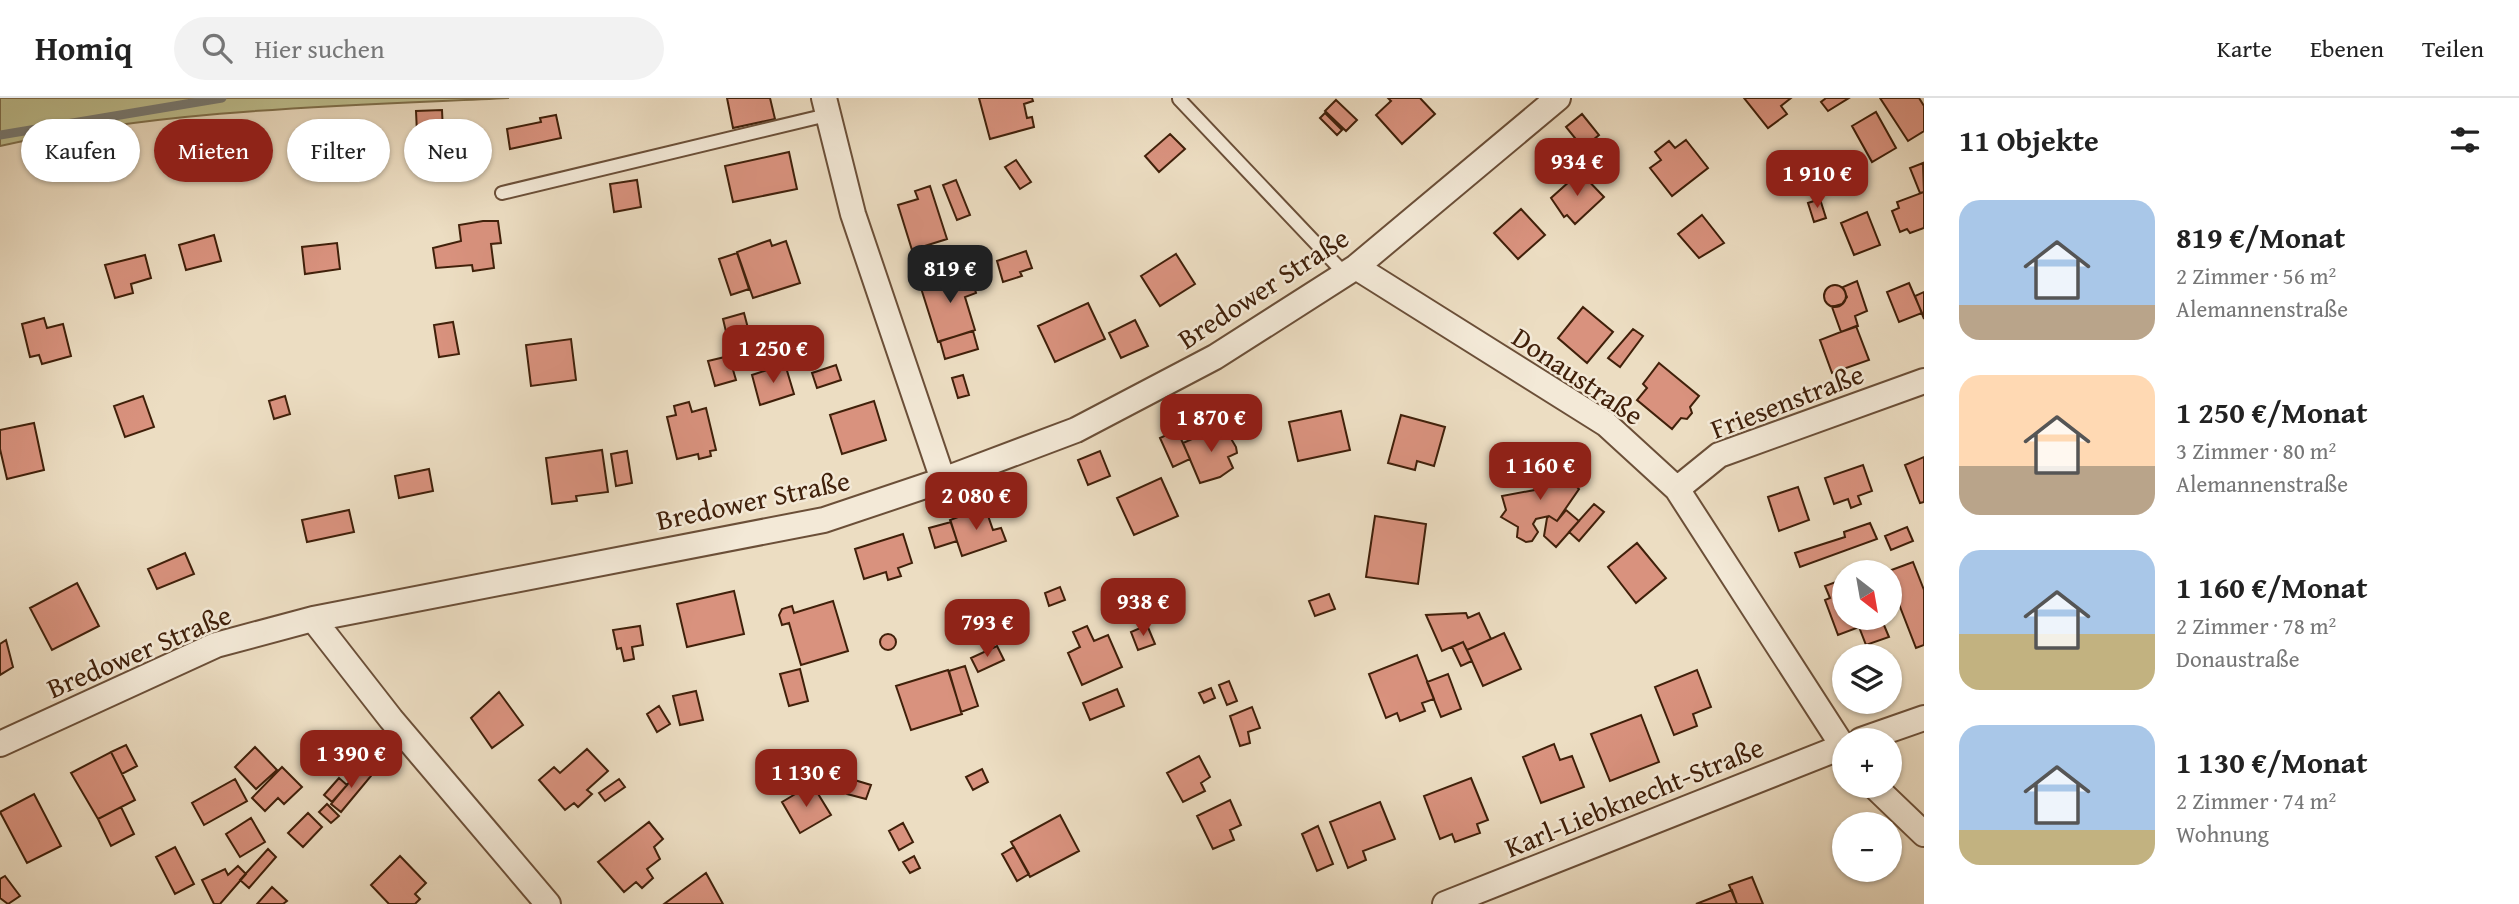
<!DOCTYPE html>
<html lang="de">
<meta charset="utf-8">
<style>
:root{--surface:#fff;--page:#f2f2f2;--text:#222;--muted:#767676;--line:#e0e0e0;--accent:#8f2418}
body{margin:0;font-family:"Gentium Book Plus",serif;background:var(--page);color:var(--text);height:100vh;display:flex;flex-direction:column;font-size:26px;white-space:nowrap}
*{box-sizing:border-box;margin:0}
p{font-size:23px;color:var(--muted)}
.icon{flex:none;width:38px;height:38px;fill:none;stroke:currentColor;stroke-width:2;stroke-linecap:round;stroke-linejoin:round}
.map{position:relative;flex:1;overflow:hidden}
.sheet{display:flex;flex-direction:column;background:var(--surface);width:595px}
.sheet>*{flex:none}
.hud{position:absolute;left:21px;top:21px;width:665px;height:63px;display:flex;gap:14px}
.needle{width:46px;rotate:149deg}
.tools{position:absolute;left:1832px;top:462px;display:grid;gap:14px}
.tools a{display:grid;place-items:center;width:70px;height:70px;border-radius:50%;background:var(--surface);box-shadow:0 2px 5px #0004;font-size:35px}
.price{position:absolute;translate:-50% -60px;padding:0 16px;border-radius:14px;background:var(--accent);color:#fff;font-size:23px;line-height:46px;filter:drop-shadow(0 2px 4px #0008)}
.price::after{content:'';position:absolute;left:50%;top:42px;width:21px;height:16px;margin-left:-10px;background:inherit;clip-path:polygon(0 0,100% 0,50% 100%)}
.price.on{background:#222;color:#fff}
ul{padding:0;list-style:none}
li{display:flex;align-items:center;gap:21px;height:175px;padding:0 35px}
li span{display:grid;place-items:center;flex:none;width:196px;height:140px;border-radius:21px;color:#555}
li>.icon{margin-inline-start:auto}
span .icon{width:84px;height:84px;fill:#fffc;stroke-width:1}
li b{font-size:30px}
h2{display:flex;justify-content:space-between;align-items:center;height:84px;padding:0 35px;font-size:30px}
.pill{padding:0 24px;border-radius:32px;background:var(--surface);box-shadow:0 2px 5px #0004;font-size:24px;line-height:63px}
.pill.on{background:var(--accent);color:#fff}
header{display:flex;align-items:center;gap:42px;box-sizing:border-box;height:98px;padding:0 35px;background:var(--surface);border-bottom:2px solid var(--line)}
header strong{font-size:33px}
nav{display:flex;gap:38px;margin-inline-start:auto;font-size:24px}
.search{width:490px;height:63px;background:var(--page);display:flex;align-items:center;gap:18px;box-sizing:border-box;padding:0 24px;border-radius:38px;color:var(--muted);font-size:26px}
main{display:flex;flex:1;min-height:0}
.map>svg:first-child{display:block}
</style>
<header>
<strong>Homiq</strong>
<div class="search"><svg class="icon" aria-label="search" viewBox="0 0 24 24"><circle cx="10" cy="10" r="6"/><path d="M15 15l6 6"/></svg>Hier suchen</div>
<nav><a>Karte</a><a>Ebenen</a><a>Teilen</a></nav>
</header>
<main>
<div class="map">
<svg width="1924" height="806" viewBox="0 0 1924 806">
<rect width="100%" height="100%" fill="#ecddc2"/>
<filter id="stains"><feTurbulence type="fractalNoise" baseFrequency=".00286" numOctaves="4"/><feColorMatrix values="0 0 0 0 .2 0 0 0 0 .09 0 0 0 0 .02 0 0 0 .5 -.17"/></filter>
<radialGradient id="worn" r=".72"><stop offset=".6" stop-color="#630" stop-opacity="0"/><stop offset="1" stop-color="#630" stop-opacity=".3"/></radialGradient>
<path fill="#bebf8f" stroke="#7f704c" stroke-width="2" d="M0 0H509C339 8 166 11 0 48Z"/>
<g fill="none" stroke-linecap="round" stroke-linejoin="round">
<path stroke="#787c76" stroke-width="9" d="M0 37 222 0"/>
</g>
<path fill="#d9927e" stroke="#40200a" stroke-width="2" d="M727 0H770L775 21 733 30Z
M979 0H1032L1033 3 1024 6 1027 20 1032 19 1034 29 990 41Z
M1388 0H1420L1435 16 1402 46 1376 17 1391 3Z
M1744 0H1791L1781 8 1787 16 1768 30Z
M1826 0H1849L1828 13 1821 4Z
M1880 0H1919L1924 8V33L1908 43Z
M1336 2 1357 22 1346 33 1325 13Z
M442 12 443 34 417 35 416 13Z
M1876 14 1896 50 1872 64 1852 28Z
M1325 15 1342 32 1337 37 1320 20Z
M1582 16 1599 37 1583 50 1566 29Z
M556 17 561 40 510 51 507 31 541 24 540 20Z
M1170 36 1185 51 1159 74 1145 58Z
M1686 42 1708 70 1672 98 1650 70 1661 62 1655 54 1669 43 1675 50Z
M789 54 797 91 733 104 725 68Z
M1016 62 1031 84 1020 91 1005 69Z
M1923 65 1924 94 1920 95 1910 70Z
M1580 74 1604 99 1575 126 1567 117 1564 119 1551 100Z
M637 82 641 109 614 114 610 86Z
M956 82 970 117 957 122 943 87Z
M930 88 947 141 912 152 898 107 918 101 915 93Z
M1924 94V130L1910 135 1907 131 1900 134 1892 113 1899 110 1897 104Z
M1820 101 1826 120 1814 124 1808 105Z
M1521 111 1545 137 1518 161 1494 135Z
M1867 114 1880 147 1854 157 1841 125Z
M1702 117 1724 145 1699 160 1678 136Z
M483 123H498L501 145 491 146 494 170 473 173 472 167 436 170 433 150 461 143 459 127Z
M214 137 221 163 186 172 179 147Z
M770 142 772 148 786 143 800 185 753 200 737 154Z
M337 145 340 171 305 176 302 149Z
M1026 153 1032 170 1020 174 1022 178 1003 184 997 163Z
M737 155 749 191 731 197 719 161Z
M1176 156 1195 186 1160 208 1141 178Z
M145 157 151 180 131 186 133 195 115 200 105 167Z
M969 171 976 195 965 199 975 232 938 244 920 187Z
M1857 183 1867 213 1855 218 1858 228 1841 234 1832 209 1842 206 1847 199 1843 189Z
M1909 185 1922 215 1899 224 1887 194Z
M1824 198a11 11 0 1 1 22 0a11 11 0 1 1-22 0Z
M1924 194V221L1915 198Z
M1088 205 1105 241 1055 264 1038 228Z
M1583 209 1613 234 1587 265 1558 240Z
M744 215 749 234 727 238 723 221Z
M44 220 47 230 63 226 71 258 42 266 39 257 30 259 22 226Z
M1135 222 1148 248 1121 260 1109 235Z
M453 224 459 256 439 259 434 227Z
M1856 228 1869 262 1832 275 1820 242Z
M1633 231 1643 238 1620 269 1608 260Z
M973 233 978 251 945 261 940 243Z
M571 241 576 282 531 288 526 247Z
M729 258 736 282 715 288 708 263Z
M1659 265 1699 298 1690 309 1692 315 1687 321 1681 320 1672 331 1637 302 1647 290 1643 286Z
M785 266 794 296 760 307 752 277Z
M836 267 841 282 817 290 812 275Z
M963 277 969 297 958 300 952 280Z
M143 298 154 329 125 339 114 308Z
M285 298 290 316 274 321 269 303Z
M874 303 886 342 842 356 830 317Z
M689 304 692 314 706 310 716 352 710 353 711 358 699 361 698 356 677 361 667 319 676 317 674 308Z
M1341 313 1350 352 1298 363 1289 324Z
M1401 317 1445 329 1434 368 1417 363 1415 372 1388 365Z
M34 325 44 372 7 381 0 351V332Z
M1221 328 1226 340 1230 339 1236 349 1237 355 1228 359 1233 370 1220 379 1200 385 1183 345Z
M1177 332 1190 361 1173 369 1160 340Z
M602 352 608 394 576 398 577 403 552 406 546 360Z
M627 353 632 385 616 388 611 356Z
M1100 353 1110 378 1088 387 1078 362Z
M1924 359V404L1920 405 1905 367Z
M1554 365 1576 379V388L1579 391 1557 423 1549 418 1536 421 1533 426 1538 434 1532 443 1526 444 1517 439 1518 429 1501 419 1506 412 1502 398 1540 391Z
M1863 367 1872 393 1858 398 1861 406 1851 410 1848 401 1834 406 1825 380Z
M429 371 433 393 399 400 395 378Z
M1161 380 1178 418 1134 437 1117 400Z
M1798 389 1809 422 1779 433 1768 399Z
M1594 406 1604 414 1579 443 1569 434Z
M985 409 993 432 1001 430 1006 443 962 458 950 422Z
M349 412 354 434 307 444 302 422Z
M1566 412 1579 423 1556 449 1544 438 1547 420 1549 418 1557 423Z
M1375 418 1426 426 1418 486 1366 479Z
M951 424 957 443 935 450 929 430Z
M1870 425 1877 441 1800 469 1795 455 1845 439 1844 434Z
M1907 429 1913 443 1891 452 1885 438Z
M903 436 912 465 898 470 901 478 888 482 886 474 864 481 855 451Z
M1637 445 1666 480 1636 505 1608 469Z
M185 455 194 476 157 491 148 471Z
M1913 464 1924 492V547L1916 550 1890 483V474H1886Z
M1844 481V520H1881L1889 539 1866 547 1859 529 1838 537 1825 502 1830 500 1825 488Z
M77 485 99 528 52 552 30 510Z
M1060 489 1065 502 1049 508 1045 495Z
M734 493 744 536 687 549 677 506Z
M1329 496 1335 511 1315 518 1309 503Z
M833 503 848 553 801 567 789 525 782 527 779 517 782 511 792 508 794 515Z
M1466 515 1468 520 1479 515 1491 541 1467 552 1463 544 1442 553 1426 517Z
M1147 527 1155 546 1138 552 1131 534Z
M640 528 643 547 632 549 634 561 624 563 621 550 617 551 613 532Z
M1087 528 1094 543 1108 537 1122 569 1082 587 1068 555 1080 549 1073 534Z
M1504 535 1521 571 1483 588 1467 552Z
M880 544a8 8 0 1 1 16 0a8 8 0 1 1-16 0Z
M6 542 13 569 0 577V546Z
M1463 544 1472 563 1461 568 1452 549Z
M997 548 1004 562 978 574 971 560Z
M1417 557 1434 601 1422 605 1425 613 1400 623 1397 615 1386 620 1369 576Z
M965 568 978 608 961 614 949 573Z
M800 571 808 603 789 608 780 576Z
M948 572 962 616 911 632 896 588Z
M1697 572 1711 609 1693 616 1697 628 1674 637 1655 589Z
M1448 576 1461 611 1441 619 1427 584Z
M1229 583 1237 603 1227 607 1219 587Z
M1211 590 1215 600 1204 605 1199 595Z
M1117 591 1124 608 1090 622 1083 605Z
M696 593 703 622 680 627 673 598Z
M499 594 523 627 492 650 471 620Z
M659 608 670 626 657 634 647 616Z
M1252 609 1260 630 1248 634 1250 645 1240 648 1230 618Z
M1641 617 1659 664 1610 683 1591 636Z
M1554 646 1560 662 1572 658 1584 689 1541 705 1523 659Z
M126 647 137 668 122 676 111 654Z
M255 649 277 672 256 691 235 669Z
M587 651 608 673 587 692 592 696 578 709 574 705 565 712 539 682 554 669 560 675Z
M111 654 135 702 98 721 71 675Z
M1199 658 1210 679 1201 685 1205 693 1183 704 1167 675Z
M282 669 302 689 284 706 278 700 265 713 252 700Z
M361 670 371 678 341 714 331 706Z
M982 671 988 684 973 692 966 679Z
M339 680 347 687 332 704 324 697Z
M1471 680 1488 722 1477 726 1480 735 1455 744 1452 736 1440 741 1424 698Z
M235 681 247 703 204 727 192 705Z
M619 681 625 689 605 703 599 695Z
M851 681 871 687 866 701 847 696Z
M812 686 831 717 800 735 782 704Z
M34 696 61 748 27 765 0 714Z
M1230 702 1241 727 1230 732 1234 742 1213 751 1197 718Z
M1380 704 1395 741 1363 753 1366 762 1348 770 1330 724Z
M327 706 339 718 331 725 319 714Z
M121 709 134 736 111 748 98 721Z
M308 715 322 729 303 749 288 735Z
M1060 717 1079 753 1030 779 1011 744Z
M251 720 265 744 240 759 226 736Z
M649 724 663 741 654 749 660 761 647 771 653 780 642 790 636 784 624 794 598 764Z
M903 725 913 744 899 752 889 733Z
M1318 728 1333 766 1317 773 1302 736Z
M175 749 194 786 175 796 156 759Z
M1014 749 1029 776 1017 783 1002 756Z
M268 751 276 759 249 790 240 782Z
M400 758 426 785 415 796 420 801 415 806H389L371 787Z
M914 758 920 770 910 775 903 764Z
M238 768 246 776 220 806H214L202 782 225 771 228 777Z
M706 775 723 806H664Z
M5 778 20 798 8 806 0 800V781Z
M1752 779 1763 806H1737L1729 787Z
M272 789 287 803 283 806H257Z
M1732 792 1737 806H1696Z"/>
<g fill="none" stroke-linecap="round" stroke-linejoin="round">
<defs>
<path id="lane" d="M1179 1 1345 176
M502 95 827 17"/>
<path id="street" d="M824 0 853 116 943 382
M1356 169 1606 326 1677 391 1844 650
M1677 391 1719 357 1924 283
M313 521 391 621 548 806
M1861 642 1924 620
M0 646 216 547 313 521 824 422 943 382 1076 332 1215 259 1356 169 1558 0
M1874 688 1924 736
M1445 806 1844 648"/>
</defs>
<use href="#lane" stroke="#6b4f38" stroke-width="16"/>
<use href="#street" stroke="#6b4f38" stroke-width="28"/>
<use href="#lane" stroke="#f3e9d7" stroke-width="12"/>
<use href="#street" stroke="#f3e9d7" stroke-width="24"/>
</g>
<g text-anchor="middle" stroke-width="5" stroke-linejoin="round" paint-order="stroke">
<g font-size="28" fill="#40200a" stroke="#f3e9d7">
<text transform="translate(1263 190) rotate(-33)" y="10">Bredower Straße</text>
<text transform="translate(1578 278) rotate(34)" y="10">Donaustraße</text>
<text transform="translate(1787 303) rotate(-21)" y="10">Friesenstraße</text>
<text transform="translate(753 402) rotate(-12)" y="10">Bredower Straße</text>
<text transform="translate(139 553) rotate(-23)" y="10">Bredower Straße</text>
<text transform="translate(1634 699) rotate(-22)" y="10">Karl-Liebknecht-Straße</text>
</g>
</g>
<rect width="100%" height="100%" filter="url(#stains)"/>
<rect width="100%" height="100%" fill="url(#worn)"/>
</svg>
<div class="tools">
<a><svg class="needle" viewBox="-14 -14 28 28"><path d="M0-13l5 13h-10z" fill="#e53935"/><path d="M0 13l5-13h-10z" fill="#767676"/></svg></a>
<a><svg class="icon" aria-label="layers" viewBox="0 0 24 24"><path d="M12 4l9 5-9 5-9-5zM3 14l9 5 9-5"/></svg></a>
<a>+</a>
<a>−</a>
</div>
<b class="price" style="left:1577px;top:100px">934 €</b>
<b class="price" style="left:1817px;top:112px">1 910 €</b>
<b class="price on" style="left:950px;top:207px">819 €</b>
<b class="price" style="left:773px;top:287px">1 250 €</b>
<b class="price" style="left:1211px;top:356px">1 870 €</b>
<b class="price" style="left:1540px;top:404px">1 160 €</b>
<b class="price" style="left:976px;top:434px">2 080 €</b>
<b class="price" style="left:1143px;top:540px">938 €</b>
<b class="price" style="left:987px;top:561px">793 €</b>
<b class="price" style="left:351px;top:692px">1 390 €</b>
<b class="price" style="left:806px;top:711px">1 130 €</b>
<div class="hud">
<a class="pill">Kaufen</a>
<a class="pill on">Mieten</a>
<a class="pill">Filter</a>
<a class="pill">Neu</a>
</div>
</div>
<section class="sheet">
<h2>11 Objekte<svg class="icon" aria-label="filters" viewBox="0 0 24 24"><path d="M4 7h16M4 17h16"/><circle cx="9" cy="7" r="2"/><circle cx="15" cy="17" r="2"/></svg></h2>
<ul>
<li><span style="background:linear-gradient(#a9c7e8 75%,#b9a48a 0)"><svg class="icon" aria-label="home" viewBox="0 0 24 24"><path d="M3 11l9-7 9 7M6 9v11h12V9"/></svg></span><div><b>819 €/Monat</b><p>2 Zimmer · 56 m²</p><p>Alemannenstraße</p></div></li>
<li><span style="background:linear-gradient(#ffd9b3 65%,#b9a48a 0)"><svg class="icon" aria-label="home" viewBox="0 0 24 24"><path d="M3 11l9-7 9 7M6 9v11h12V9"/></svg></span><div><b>1 250 €/Monat</b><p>3 Zimmer · 80 m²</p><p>Alemannenstraße</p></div></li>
<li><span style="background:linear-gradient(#a9c7e8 60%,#c2b280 0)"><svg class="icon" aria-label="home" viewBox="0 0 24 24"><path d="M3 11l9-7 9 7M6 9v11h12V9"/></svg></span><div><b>1 160 €/Monat</b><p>2 Zimmer · 78 m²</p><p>Donaustraße</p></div></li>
<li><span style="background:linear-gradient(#a9c7e8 75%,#c2b280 0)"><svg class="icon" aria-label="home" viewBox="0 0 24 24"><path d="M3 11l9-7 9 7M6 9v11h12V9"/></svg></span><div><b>1 130 €/Monat</b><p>2 Zimmer · 74 m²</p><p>Wohnung</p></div></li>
</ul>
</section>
</main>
